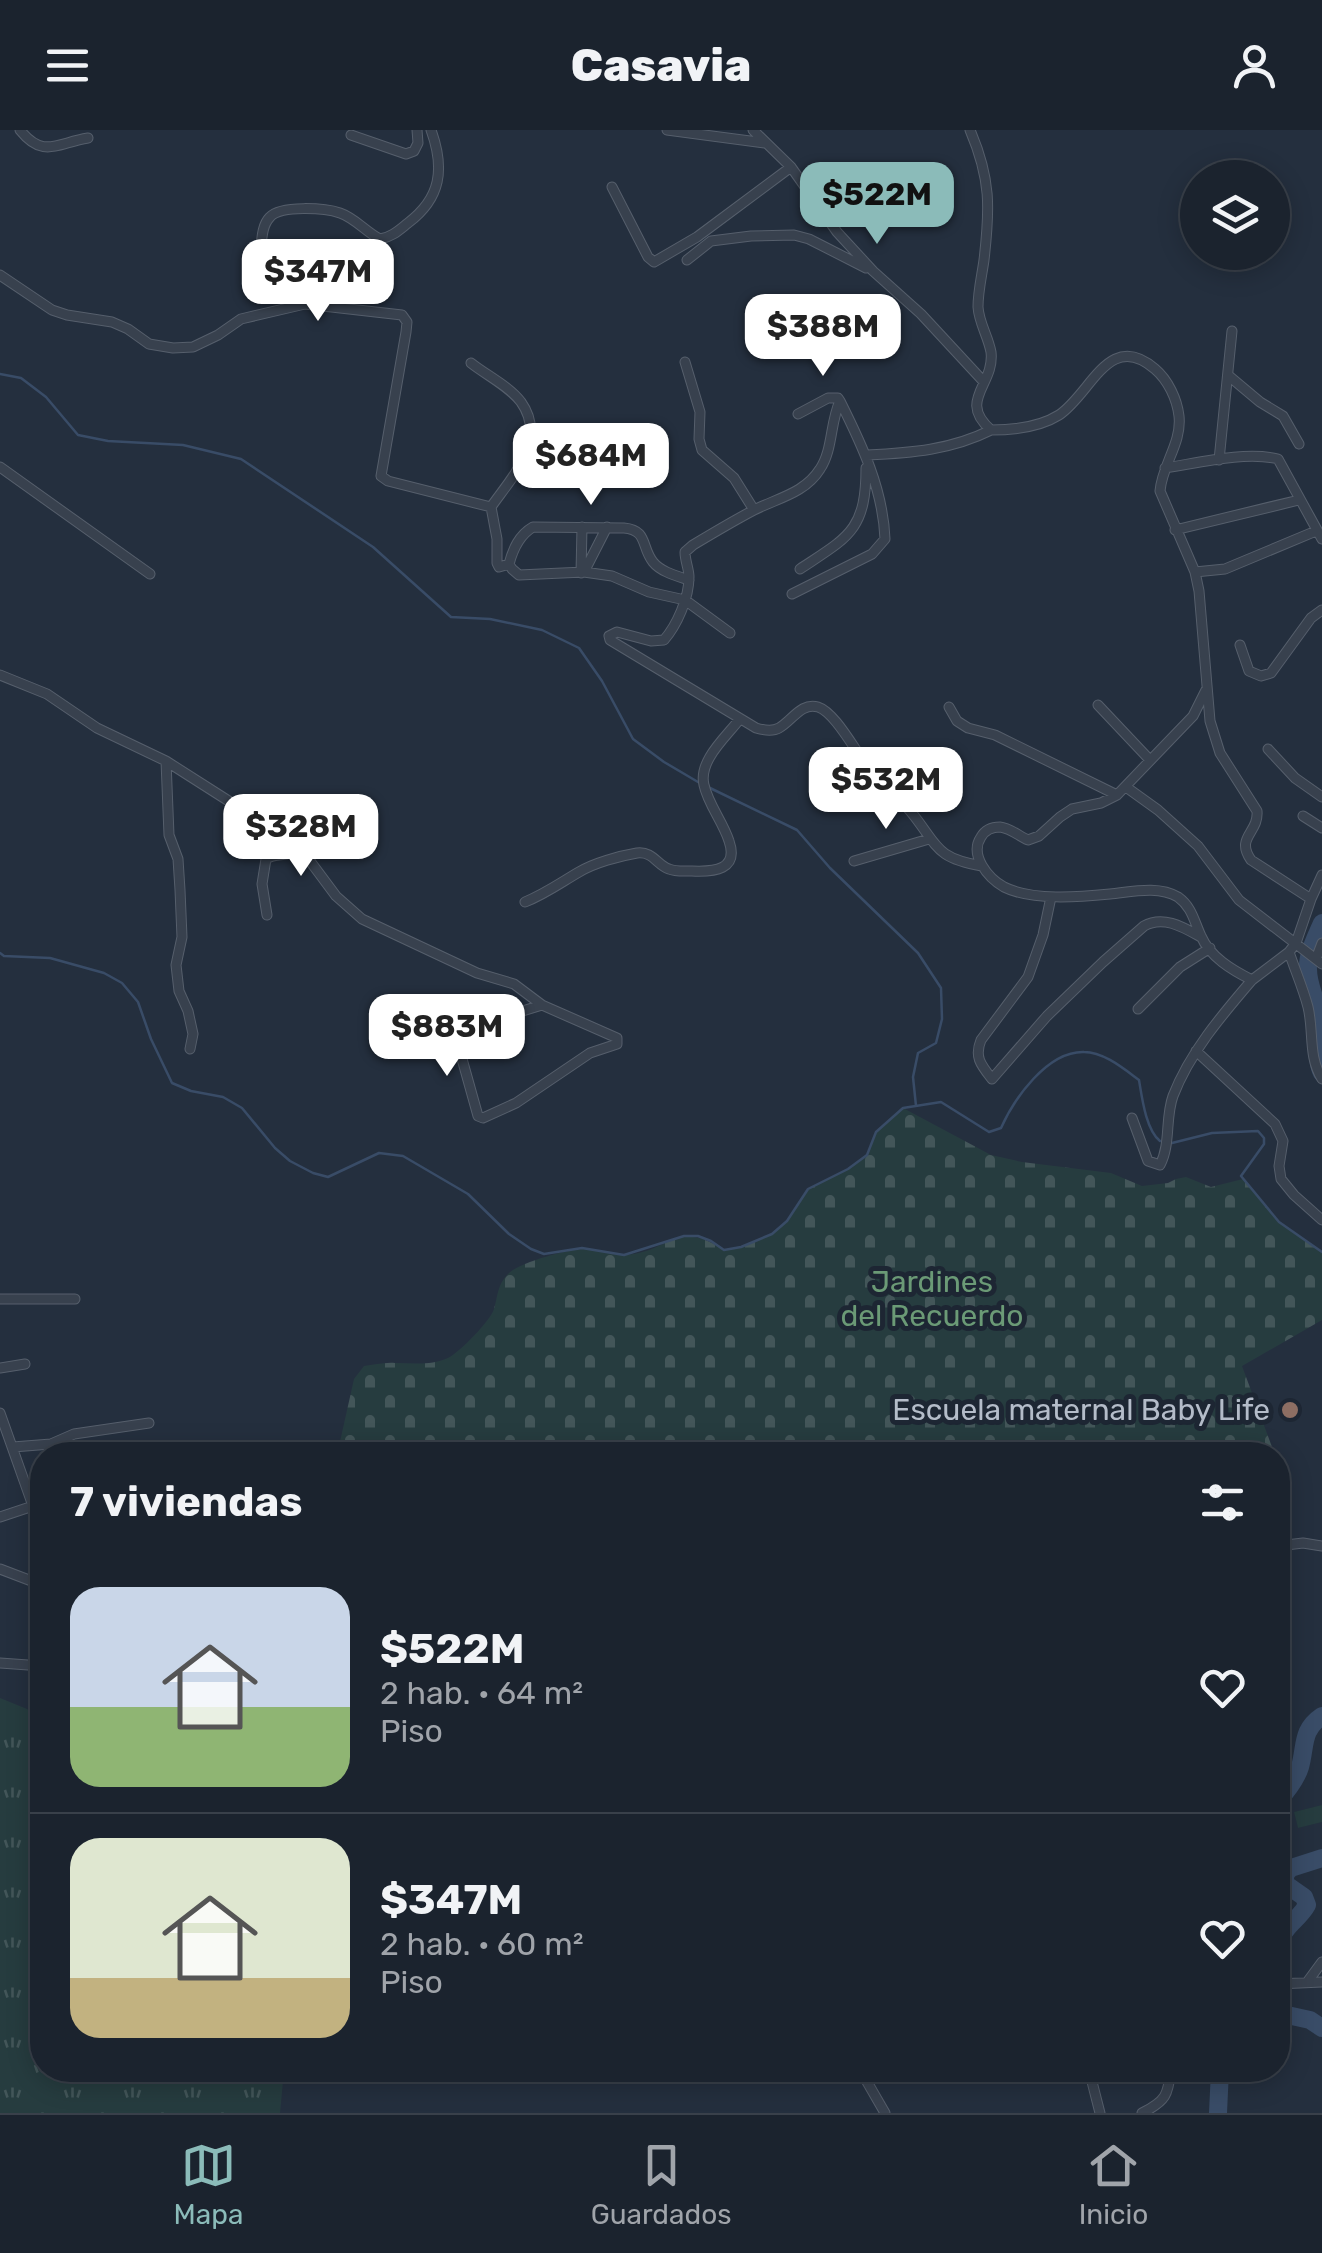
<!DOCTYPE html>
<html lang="es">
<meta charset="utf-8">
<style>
:root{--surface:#1b232e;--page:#282f3a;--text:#f1f3f6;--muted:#a0a4aa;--line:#39404a;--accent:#8bbbb9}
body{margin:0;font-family:Rubik,sans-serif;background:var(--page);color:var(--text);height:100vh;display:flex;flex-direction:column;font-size:38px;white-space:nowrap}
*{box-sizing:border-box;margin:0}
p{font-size:32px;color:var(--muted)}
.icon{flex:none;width:55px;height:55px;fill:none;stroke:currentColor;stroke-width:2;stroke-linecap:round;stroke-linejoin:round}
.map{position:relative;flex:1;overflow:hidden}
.details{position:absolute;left:30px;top:1312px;width:1260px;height:640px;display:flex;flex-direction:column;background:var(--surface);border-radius:40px;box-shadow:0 5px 25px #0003,0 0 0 2px var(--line)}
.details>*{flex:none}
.controls{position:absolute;left:1180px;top:30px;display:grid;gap:20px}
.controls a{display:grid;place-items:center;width:110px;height:110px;border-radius:50%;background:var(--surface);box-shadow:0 5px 25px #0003,0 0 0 2px var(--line);font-size:50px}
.price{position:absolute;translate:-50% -85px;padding:0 22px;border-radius:20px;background:#fff;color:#222;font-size:32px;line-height:65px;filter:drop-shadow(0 2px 5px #0008)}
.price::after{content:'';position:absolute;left:50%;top:60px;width:30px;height:22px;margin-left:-15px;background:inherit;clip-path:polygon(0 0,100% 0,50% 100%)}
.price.current{background:var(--accent);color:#111}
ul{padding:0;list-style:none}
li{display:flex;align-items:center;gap:30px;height:250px;padding:0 40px}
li+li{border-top:2px solid var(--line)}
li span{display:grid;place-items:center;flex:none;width:280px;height:200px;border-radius:30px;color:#555}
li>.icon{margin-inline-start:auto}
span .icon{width:120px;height:120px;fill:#fffc;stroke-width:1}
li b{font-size:42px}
h2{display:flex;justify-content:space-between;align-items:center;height:120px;padding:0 40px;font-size:42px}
header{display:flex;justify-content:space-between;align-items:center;height:130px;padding:0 40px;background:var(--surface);font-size:45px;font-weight:800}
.menu{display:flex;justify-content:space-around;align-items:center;height:140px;border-top:2px solid var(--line);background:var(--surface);font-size:28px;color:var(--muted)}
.menu a{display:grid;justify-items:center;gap:5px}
.menu .current{color:var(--accent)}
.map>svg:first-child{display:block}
</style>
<header><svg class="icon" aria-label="menu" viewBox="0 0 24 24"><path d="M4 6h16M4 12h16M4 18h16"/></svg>Casavia<svg class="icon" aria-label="person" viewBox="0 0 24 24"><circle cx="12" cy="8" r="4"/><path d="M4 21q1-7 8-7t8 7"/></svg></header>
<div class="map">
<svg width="1322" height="1983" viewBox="0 0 1322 1983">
<defs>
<pattern id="cemetery-stones" width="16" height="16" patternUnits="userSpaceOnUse" patternTransform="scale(2.5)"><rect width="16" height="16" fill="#263c3f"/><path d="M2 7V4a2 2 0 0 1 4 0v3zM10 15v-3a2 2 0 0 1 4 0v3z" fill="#435659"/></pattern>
<pattern id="park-tufts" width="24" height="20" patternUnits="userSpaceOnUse" patternTransform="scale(2.5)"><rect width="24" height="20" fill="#263c3f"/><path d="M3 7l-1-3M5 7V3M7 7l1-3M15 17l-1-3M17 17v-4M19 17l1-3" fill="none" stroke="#435659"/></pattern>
</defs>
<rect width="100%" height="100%" fill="#242f3e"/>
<path fill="url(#cemetery-stones)" d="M903 978 991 1025 1022 1032 1111 1043 1142 1056 1168 1053 1176 1049 1186 1047 1211 1057 1243 1049 1279 1092 1322 1122V1190L1242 1236 1275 1325H337L354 1249 364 1236C374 1235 385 1232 395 1233 413 1233 430 1236 448 1228 459 1223 491 1190 494 1179 498 1166 497 1155 508 1144 518 1133 570 1118 586 1119 598 1119 611 1125 623 1125 668 1124 676 1088 724 1120L741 1117 772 1104 787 1091 808 1059 848 1039 867 1025 876 1002Z"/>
<path fill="url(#park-tufts)" d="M0 1568 27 1579 42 1588V1940H284L280 1983H0Z"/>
<path fill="#263c3f" d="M1322 1675V1692L1298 1698 1294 1682Z"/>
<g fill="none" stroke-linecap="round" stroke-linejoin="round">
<path stroke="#394c67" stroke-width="2.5" d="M0 244 21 248 46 267 78 305 108 311 183 315 241 329 373 417 451 487 490 489 542 500 579 518 602 551 633 609 664 632 698 652
M710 658 797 700 830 738 918 823 941 858 942 889 936 913 918 923 913 947 916 976
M0 823 4 826 50 828 104 843 122 853 138 872 151 909 172 953 191 961 223 967 242 978 275 1018 290 1031 313 1043 328 1047 379 1023 403 1026 468 1064 509 1104 531 1119 544 1124 582 1118 624 1125 684 1106H698L711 1111 724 1120 741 1117 772 1104 787 1091 808 1059 848 1039 867 1025 876 1002 903 978 941 972 989 1002 1001 998C1014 969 1047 921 1084 922 1104 922 1124 939 1139 950 1142 968 1146 1000 1160 1011
M1172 1013 1212 1003 1258 1001 1264 1008V1014L1241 1046 1279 1092 1322 1122"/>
<path stroke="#394c67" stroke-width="18" d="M1322 793C1316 807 1307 824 1308 839 1308 859 1320 876 1321 895 1322 911 1314 928 1322 943
M1278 1671C1287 1661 1296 1650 1300 1637 1306 1616 1301 1600 1322 1586
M1278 1803 1285 1801C1292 1791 1301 1786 1307 1775L1304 1767 1284 1753 1286 1743 1291 1738 1322 1728
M1278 1883 1310 1890 1322 1898
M1218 1983 1220 1940"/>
<defs>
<path id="minor" d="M20 0C43 29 57 13 88 8
M667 0 765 13
M753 0 791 37 837 102 873 141 921 184 984 252
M970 0C991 49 990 78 984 130 982 145 978 161 978 177 979 193 988 206 991 222 995 255 957 270 991 300 1014 300 1040 297 1059 285 1091 264 1109 199 1155 239 1168 250 1177 269 1179 286 1182 313 1162 335 1160 361L1195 442 1199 461 1210 591 1220 623 1257 681C1259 703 1235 707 1251 730L1311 769
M351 5 406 24 414 21 418 13 417 0
M612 57 648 127 654 132 697 107 791 37
M260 125C262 112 261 96 270 87 281 75 325 78 340 83 355 88 366 102 380 109 392 107 399 100 408 93 441 68 445 39 431 0
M687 130 711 111 751 106 794 105 809 109 866 138
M0 145 52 180 67 185 112 192 128 199 149 214 173 218 193 217 218 205 241 189 305 174 402 185 407 192 406 202 381 346 388 351 491 377
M685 232 700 282 699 309 702 320 734 348 754 380
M471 233C486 245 509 256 521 272 548 310 512 347 491 377L497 409V433L499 437 509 434 512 439 519 445 584 442 612 446 649 462 685 470 730 503
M1229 246 1260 272 1283 286 1299 314
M798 284 828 268H838L840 271
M867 325C911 323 951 320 991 300
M1219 330 1232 201
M0 337 150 444
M1165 338C1198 333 1245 321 1278 329L1322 409
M1175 400 1299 370
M509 434C513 419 519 405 533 397L624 398C648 400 641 417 653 432 661 442 677 446 689 450
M800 439C848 407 866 401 866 338
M584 442 607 397
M1195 442 1225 439 1316 401
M581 443 582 397
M792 464 872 424 885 409C883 359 862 315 840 271 830 292 833 320 820 339 805 363 778 368 754 380 733 391 713 403 693 415L685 422C685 431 689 439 689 447 689 468 677 495 664 510L651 511 617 502 609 506 610 510 756 598C763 600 772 602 779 598 792 591 801 572 818 577 834 582 853 617 863 630 877 650 896 664 911 682 938 715 934 728 982 736
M1240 515 1249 541 1261 546 1271 543 1311 488 1322 480
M0 545 47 564 97 598 166 631 235 675 304 723 336 766 362 789 477 843 514 854 542 875 617 908V914L590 923 516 973 483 988 478 986 457 911 464 899 542 875
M1206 560 1193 586 1117 665 1101 673 1072 679 1060 687 1039 706 1028 710C1019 706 1010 698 1000 697 992 697 985 700 981 707 969 725 988 748 1004 757 1032 771 1079 767 1110 764 1131 762 1158 755 1178 767 1192 777 1194 791 1201 806 1210 827 1232 840 1252 850L1289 822 1296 813 1311 769 1322 745
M1098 575 1149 629
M949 577 957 591 968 598 995 605 1117 665
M1268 619 1295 648 1322 667
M166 631 169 705 178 729 180 760 182 807 176 835 179 861 188 881 193 904 190 919
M1126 657 1158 680 1198 716 1239 770 1322 834
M1303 686 1322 698
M854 731 929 709
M1051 767 1043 805 1028 847 981 910C974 927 981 935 992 949L1047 886 1103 832 1144 796C1163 785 1183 797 1201 807
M525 772C545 764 560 753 579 742 594 733 619 726 637 723 653 721 657 735 669 739 676 742 685 741 692 741 714 742 739 740 729 711 723 692 708 674 704 655 698 631 726 607 739 590
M267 785 262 754 266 729C277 722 289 728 297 718
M1289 822C1295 840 1303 858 1308 877 1314 902 1308 926 1322 949
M1316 829 1322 813
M1138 879 1180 837 1210 818
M1196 921 1275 994 1283 1011 1279 1036 1281 1049 1294 1065 1322 1090
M1132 988 1148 1031 1160 1035C1171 1014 1165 988 1173 966 1190 922 1222 885 1252 850
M0 1169H75
M0 1238 25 1234
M0 1283 33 1376 42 1374
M13 1317 51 1314 74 1304 149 1293
M0 1387 33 1376
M1278 1416 1303 1413 1322 1416
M0 1439 42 1455
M0 1533 42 1536
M1308 1851 1322 1832
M1278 1854 1322 1852
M857 1940 866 1950 885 1983
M1089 1940 1100 1983
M1142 1983C1166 1971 1168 1965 1171 1940"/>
</defs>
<use href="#minor" stroke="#565f6c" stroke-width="11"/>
<use href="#minor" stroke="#38414e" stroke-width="9"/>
</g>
<circle fill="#8d6e63" stroke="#1d2633" stroke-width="4" cx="1290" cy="1280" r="10"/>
<g text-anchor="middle" stroke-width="10" stroke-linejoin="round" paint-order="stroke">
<g font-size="30" fill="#6b9a76" stroke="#1d2633">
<text x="932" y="1162">Jardines<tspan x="932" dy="34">del Recuerdo</tspan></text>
</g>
<g font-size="30" fill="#b4bcc9" stroke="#1d2633" text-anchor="end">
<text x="1270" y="1290">Escuela maternal Baby Life</text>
</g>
</g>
</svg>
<div class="controls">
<a><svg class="icon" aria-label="layers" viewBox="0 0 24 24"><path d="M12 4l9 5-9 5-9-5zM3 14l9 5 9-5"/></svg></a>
</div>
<b class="price current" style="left:877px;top:117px">$522M</b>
<b class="price" style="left:318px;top:194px">$347M</b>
<b class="price" style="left:823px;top:249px">$388M</b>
<b class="price" style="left:591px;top:378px">$684M</b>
<b class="price" style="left:886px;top:702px">$532M</b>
<b class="price" style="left:301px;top:749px">$328M</b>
<b class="price" style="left:447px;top:949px">$883M</b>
<section class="details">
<h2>7 viviendas<svg class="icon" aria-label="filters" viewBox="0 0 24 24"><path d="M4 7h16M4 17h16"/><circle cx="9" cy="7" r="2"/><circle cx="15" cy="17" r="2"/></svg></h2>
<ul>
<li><span style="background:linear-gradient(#c9d6e8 60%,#8fb573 0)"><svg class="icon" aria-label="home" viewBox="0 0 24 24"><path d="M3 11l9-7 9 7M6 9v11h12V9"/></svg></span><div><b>$522M</b><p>2 hab. · 64 m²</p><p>Piso</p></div><svg class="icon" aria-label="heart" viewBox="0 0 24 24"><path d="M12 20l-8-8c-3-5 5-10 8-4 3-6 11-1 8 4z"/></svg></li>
<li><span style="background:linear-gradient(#dfe7d0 70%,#c2b280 0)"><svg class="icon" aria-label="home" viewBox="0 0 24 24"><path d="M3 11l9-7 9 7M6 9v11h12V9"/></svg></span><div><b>$347M</b><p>2 hab. · 60 m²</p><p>Piso</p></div><svg class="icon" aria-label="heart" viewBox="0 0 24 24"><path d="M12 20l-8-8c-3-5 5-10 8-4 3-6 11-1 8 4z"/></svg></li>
</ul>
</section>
</div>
<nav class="menu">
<a class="current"><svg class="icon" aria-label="map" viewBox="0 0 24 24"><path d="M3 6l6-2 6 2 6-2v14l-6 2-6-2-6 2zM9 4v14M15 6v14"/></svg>Mapa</a>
<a><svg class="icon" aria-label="saved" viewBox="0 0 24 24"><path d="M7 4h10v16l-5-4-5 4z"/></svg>Guardados</a>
<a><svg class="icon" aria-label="home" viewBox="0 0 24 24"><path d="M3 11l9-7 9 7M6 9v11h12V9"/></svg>Inicio</a>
</nav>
